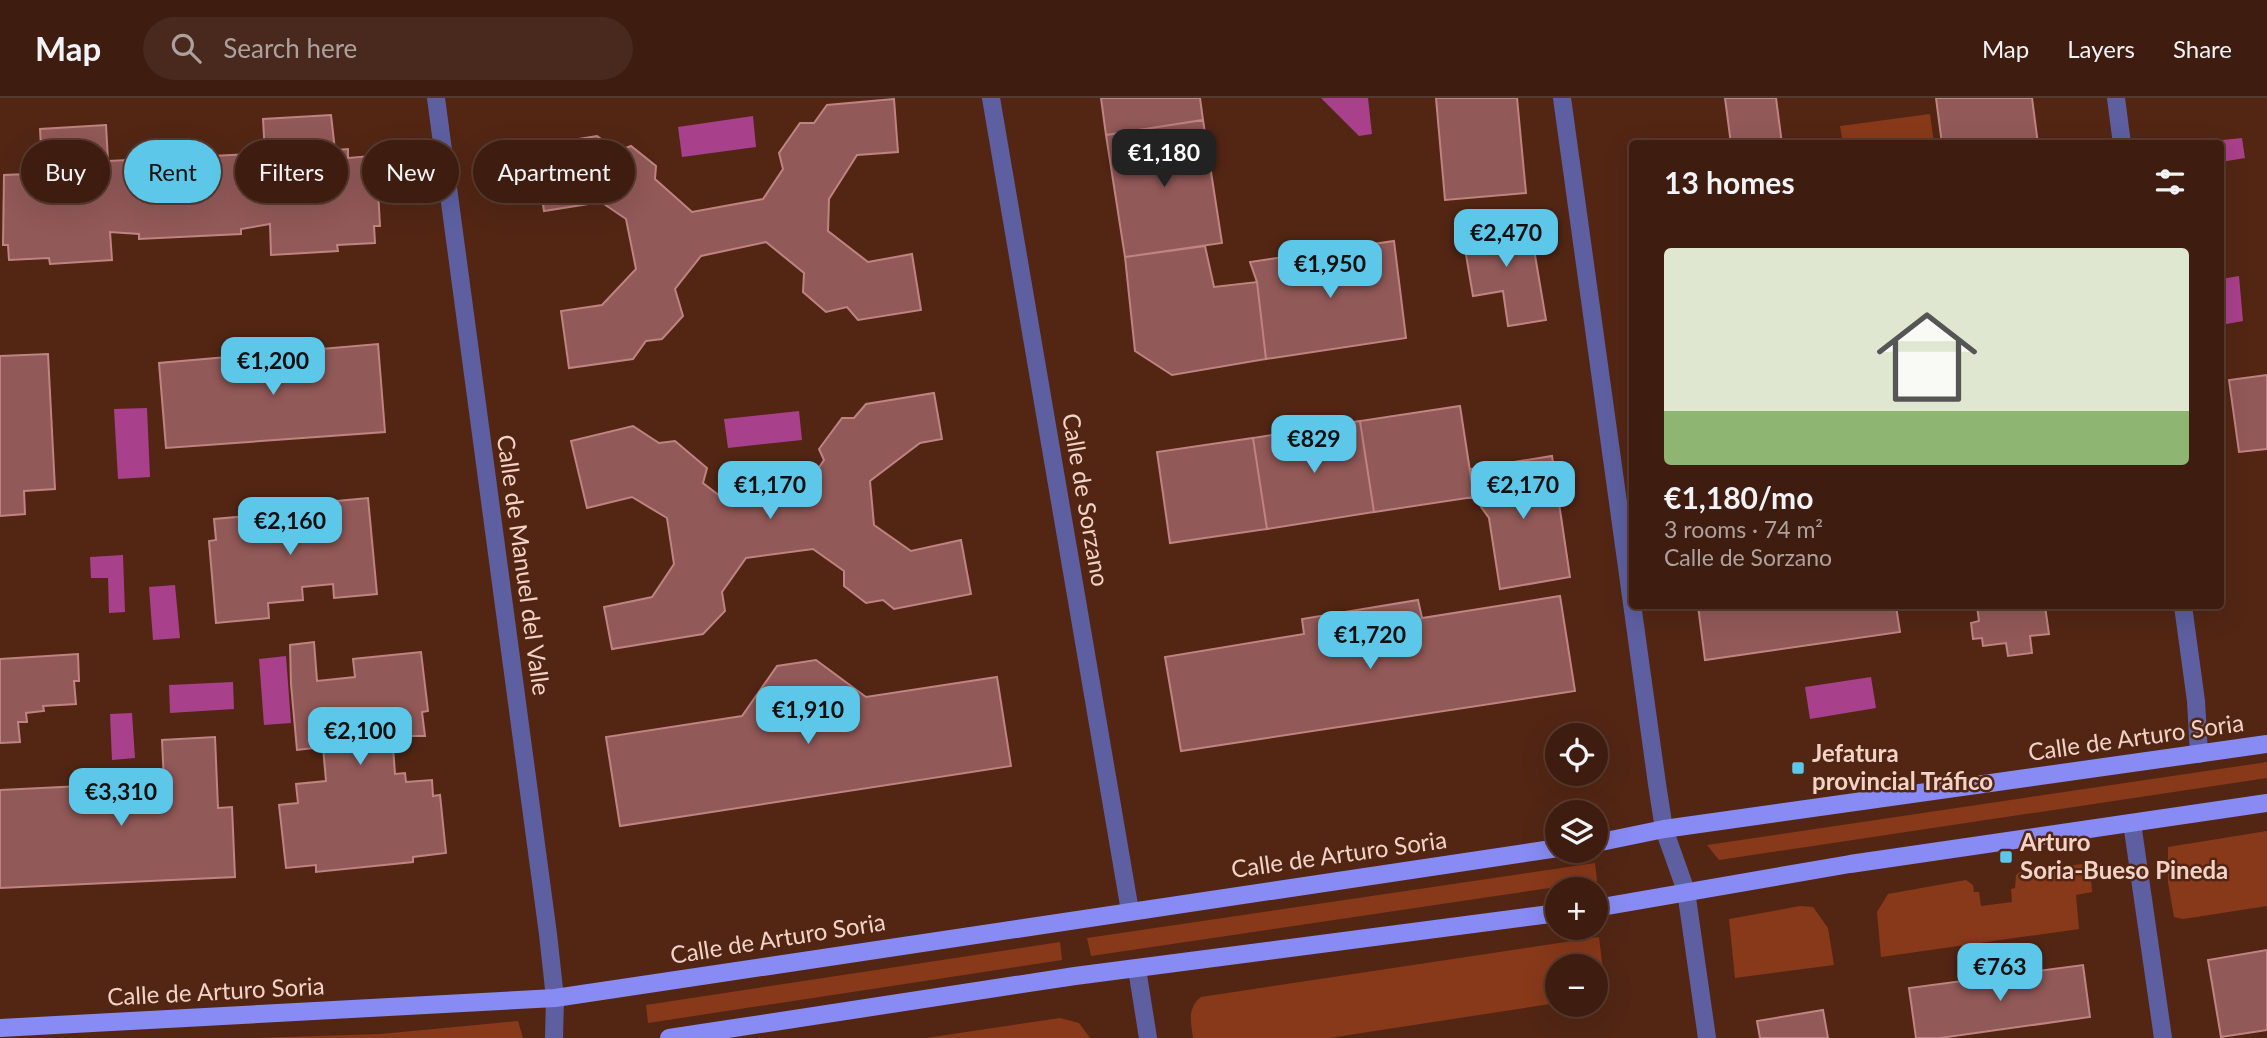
<!DOCTYPE html>
<meta charset="utf-8">
<style>
:root{--surface:#3e1c0f;--page:#49291d;--text:#f1f3f6;--muted:#ada19e;--line:#573a2f;--accent:#5cc7e8}
body{margin:0;font-family:Lato,sans-serif;background:var(--page);color:var(--text);height:100vh;display:flex;flex-direction:column;font-size:26px;white-space:nowrap}
*{box-sizing:border-box;margin:0}
p{font-size:23px;color:var(--muted)}
.icon{flex:none;width:38px;height:38px;fill:none;stroke:currentColor;stroke-width:2;stroke-linecap:round;stroke-linejoin:round}
.map{position:relative;flex:1;overflow:hidden}
.side{position:absolute;left:1629px;top:42px;width:595px;height:469px;display:flex;flex-direction:column;background:var(--surface);border-radius:7px;box-shadow:0 7px 28px #0002,0 0 0 2px var(--line)}
.side>*{flex:none}
.top-card{position:absolute;left:21px;top:42px;width:665px;height:63px;display:flex;gap:14px}
.controls{position:absolute;left:1545px;top:625px;display:grid;gap:14px}
.controls a{display:grid;place-items:center;width:63px;height:63px;border-radius:50%;background:var(--surface);box-shadow:0 7px 28px #0002,0 0 0 2px var(--line);font-size:35px}
.price{position:absolute;translate:-50% -60px;padding:0 16px;border-radius:14px;background:var(--accent);color:#111;font-size:23px;line-height:46px;filter:drop-shadow(0 2px 4px #0008)}
.price::after{content:'';position:absolute;left:50%;top:42px;width:21px;height:16px;margin-left:-10px;background:inherit;clip-path:polygon(0 0,100% 0,50% 100%)}
.price.on{background:#222;color:#fff}
ul{padding:0;list-style:none}
li{display:grid;align-content:center;gap:14px;height:371px;padding:0 35px}
li span{display:grid;place-items:center;height:217px;border-radius:7px;color:#555}
li>.icon{margin-inline-start:auto}
span .icon{width:126px;height:126px;fill:#fffc;stroke-width:1}
li b{font-size:30px}
h2{display:flex;justify-content:space-between;align-items:center;height:84px;padding:0 35px;font-size:30px}
.tag{padding:0 24px;border-radius:32px;background:var(--surface);box-shadow:0 7px 28px #0002,0 0 0 2px var(--line);font-size:24px;line-height:63px}
.tag.on{background:var(--accent);color:#111}
header{display:flex;align-items:center;gap:42px;box-sizing:border-box;height:98px;padding:0 35px;background:var(--surface);border-bottom:2px solid var(--line)}
header strong{font-size:33px}
nav{display:flex;gap:38px;margin-inline-start:auto;font-size:24px}
.search{width:490px;height:63px;background:var(--page);display:flex;align-items:center;gap:18px;box-sizing:border-box;padding:0 24px;border-radius:38px;color:var(--muted);font-size:26px}
.map>svg:first-child{display:block}
</style>
<header>
<strong>Map</strong>
<div class="search"><svg class="icon" aria-label="search" viewBox="0 0 24 24"><circle cx="10" cy="10" r="6"/><path d="M15 15l6 6"/></svg>Search here</div>
<nav><a>Map</a><a>Layers</a><a>Share</a></nav>
</header>
<div class="map">
<svg width="2267" height="940" viewBox="0 0 2267 940">
<rect width="100%" height="100%" fill="#532614"/>
<path fill="#88391a" d="M1930 16 1934 45H1843L1840 28Z
M2267 664V680L1719 762 1707 747Z
M2267 733V808L2183 821 2174 819 2168 784V749Z
M1595 765 1597 783 1091 858 1087 840Z
M2090 765 2092 794 2076 797 2079 831 1881 859 1877 814 1888 796 1966 782 1973 787 1974 794H1979L1981 808 2012 804 2011 791 2015 790 2016 777 2020 774Z
M1800 808 1813 809 1828 830 1834 867 1735 880 1729 821Z
M1599 839 1606 898 1596 900V868H1558L1557 905 1329 940H1193C1191 924 1187 910 1201 899Z
M1060 844 1062 862 648 925 646 907Z
M1060 920 1079 925 1090 940H926Z
M518 923 523 940H253L381 936Z"/>
<path fill="#a9408b" d="M1321 0H1368L1372 36 1359 38Z
M753 18 756 49 682 59 678 29Z
M2242 40 2245 60 2221 64V46L2193 45Z
M2239 178 2243 223 2221 227V181Z
M147 310 150 379 118 381 114 311Z
M799 313 802 342 728 350 724 321Z
M123 457 125 514 109 515 108 480H91L90 459Z
M175 487 180 540 153 542 149 489Z
M286 558 291 625 264 627 259 561Z
M1871 579 1876 610 1810 621 1805 589Z
M233 584 234 611 170 615 169 587Z
M132 615 135 660 112 662 110 616Z"/>
<path fill="#915958" stroke="#bf8382" stroke-width="2" d="M1101 0H1200L1203 22 1106 37Z
M1436 0H1517L1526 95 1445 102Z
M1725 0H1776L1782 46H1731Z
M1936 0H2032L2038 46H1942Z
M894 1 898 54 857 57 829 101 828 133 868 164 912 156 921 212 858 222 847 209 826 214 803 194 804 175 766 144 701 158 675 191 683 218 662 241 646 243 633 261 569 270 561 213 602 207 636 171 626 121 601 104 544 113 534 48 597 38 618 53 631 48 656 68 655 81 692 114 763 101 783 71 779 55 800 25H814L827 7Z
M331 17 335 52 348 51V60L371 58V92H378L380 128H374L375 145 337 147 338 153 271 157 270 126 241 131V136L139 141V136L110 134 112 162 50 166 49 160 9 162 8 147H3L4 77 27 76V68L42 67 40 31 106 27 108 63 252 56H265L263 21Z
M1203 22 1222 145 1125 159 1106 37Z
M1529 122 1546 222 1508 228 1503 193 1473 198 1462 133Z
M1394 143 1406 240 1266 261 1257 184 1250 164Z
M1205 148 1214 189 1257 184 1266 261 1172 277 1135 253 1125 159Z
M378 246 385 334 166 350 159 265Z
M48 256 55 391 24 393 25 416 0 418V258Z
M2267 277V351L2239 354 2229 282Z
M934 295 942 341 920 345 870 383 874 427 911 453 961 442 971 496 894 511 883 502 866 505 844 488V473L813 451 746 460 722 494 725 513 703 536 612 551 604 509 652 499 674 466 667 420 632 399 587 410 571 343 633 328 659 345 675 343 707 370 703 385 733 408 803 393 824 362 819 351 842 320H854L866 306Z
M1460 308 1474 399 1374 414 1360 323Z
M1360 323 1374 414 1267 431 1253 340Z
M1253 340 1267 431 1170 445 1157 354Z
M1552 358 1570 479 1500 491 1489 420 1474 399 1470 371Z
M368 400 377 496 334 500 333 486 302 489 303 502 268 505 269 520 216 525 209 443 216 442 214 421 248 418V412L295 407 296 418 327 415 326 404Z
M1560 498 1575 593 1181 653 1165 559 1304 536 1302 521 1418 502 1422 520Z
M1698 508H1896L1900 534 1705 562Z
M1977 508H2045L2049 536 2030 538 2032 555 2008 558 2006 545 1983 548 1982 540 1973 541 1971 525 1979 523Z
M314 544 317 583 355 579 353 561 421 554 428 613 422 614 425 638H402L403 648 393 649 395 676 405 675 406 684 432 682 433 698 440 697 446 755 413 759V764L316 774V767L286 770 279 707 298 705 296 686 326 683 323 649 297 652 291 586 290 547Z
M78 556 79 583H74L76 606 43 608 44 613 26 615 27 624H18L20 644 0 645V561Z
M816 562 866 599 997 579 1011 668 620 728 606 639 742 618 777 568Z
M215 639 218 710 232 709 235 779 0 790V692L164 684 162 642Z
M2267 852V932L2221 939 2208 862Z
M2083 867 2090 919 1940 940H1916L1909 890Z
M1823 912 1828 940H1760L1757 923Z"/>
<g fill="none" stroke-linecap="round" stroke-linejoin="round">
<path stroke="#5d5fa0" stroke-width="18" d="M436 0 548 836 555 900 554 940
M991 0 1130 813
M1562 0 1657 686 1664 731 1686 793 1707 940
M2116 0 2122 46
M2183 508 2196 603 2199 656
M2132 725 2163 940
M1137 871 1148 940"/>
<path stroke="#888bf3" stroke-width="18" d="M1596 745 1664 731 2267 646
M1596 810 1850 766 2267 705
M0 930 555 900 1558 750
M669 940 1075 878 1558 815"/>
</g>
<g fill="#5cc7e8" stroke="#532614" stroke-width="2.5">
<rect x="1791" y="663" width="14" height="14" rx="3.5"/>
<rect x="1999" y="752" width="14" height="14" rx="3.5"/>
</g>
<g text-anchor="middle" stroke-width="5" stroke-linejoin="round" paint-order="stroke">
<g font-size="24" fill="#f1d3c8" stroke="#532614">
<text transform="translate(1085 402) rotate(80)" y="8">Calle de Sorzano</text>
<text transform="translate(523 467) rotate(82)" y="8">Calle de Manuel del Valle</text>
<text transform="translate(2136 640) rotate(-8)" y="8">Calle de Arturo Soria</text>
<text transform="translate(1339 757) rotate(-8)" y="8">Calle de Arturo Soria</text>
<text transform="translate(778 841) rotate(-9)" y="8">Calle de Arturo Soria</text>
<text transform="translate(216 894) rotate(-3)" y="8">Calle de Arturo Soria</text>
</g>
<g font-size="24" font-weight="bold" fill="#f1d3c8" stroke="#532614" text-anchor="start">
<text x="1812" y="664">Jefatura<tspan x="1812" dy="28">provincial Tráfico</tspan></text>
<text x="2020" y="753">Arturo<tspan x="2020" dy="28">Soria-Bueso Pineda</tspan></text>
</g>
</g>
</svg>
<div class="controls">
<a><svg class="icon" aria-label="locate" viewBox="0 0 24 24"><circle cx="12" cy="12" r="6"/><path d="M12 2v4M12 18v4M2 12h4M18 12h4"/></svg></a>
<a><svg class="icon" aria-label="layers" viewBox="0 0 24 24"><path d="M12 4l9 5-9 5-9-5zM3 14l9 5 9-5"/></svg></a>
<a>+</a>
<a>−</a>
</div>
<b class="price on" style="left:1164px;top:91px">€1,180</b>
<b class="price" style="left:1506px;top:171px">€2,470</b>
<b class="price" style="left:1330px;top:202px">€1,950</b>
<b class="price" style="left:273px;top:299px">€1,200</b>
<b class="price" style="left:1314px;top:377px">€829</b>
<b class="price" style="left:770px;top:423px">€1,170</b>
<b class="price" style="left:1523px;top:423px">€2,170</b>
<b class="price" style="left:290px;top:459px">€2,160</b>
<b class="price" style="left:1370px;top:573px">€1,720</b>
<b class="price" style="left:808px;top:648px">€1,910</b>
<b class="price" style="left:360px;top:669px">€2,100</b>
<b class="price" style="left:121px;top:730px">€3,310</b>
<b class="price" style="left:2000px;top:905px">€763</b>
<div class="top-card">
<a class="tag">Buy</a>
<a class="tag on">Rent</a>
<a class="tag">Filters</a>
<a class="tag">New</a>
<a class="tag">Apartment</a>
</div>
<section class="side">
<h2>13 homes<svg class="icon" aria-label="filters" viewBox="0 0 24 24"><path d="M4 7h16M4 17h16"/><circle cx="9" cy="7" r="2"/><circle cx="15" cy="17" r="2"/></svg></h2>
<ul>
<li><span style="background:linear-gradient(#dfe7d0 75%,#8fb573 0)"><svg class="icon" aria-label="home" viewBox="0 0 24 24"><path d="M3 11l9-7 9 7M6 9v11h12V9"/></svg></span><div><b>€1,180/mo</b><p>3 rooms · 74 m²</p><p>Calle de Sorzano</p></div></li>
</ul>
</section>
</div>
